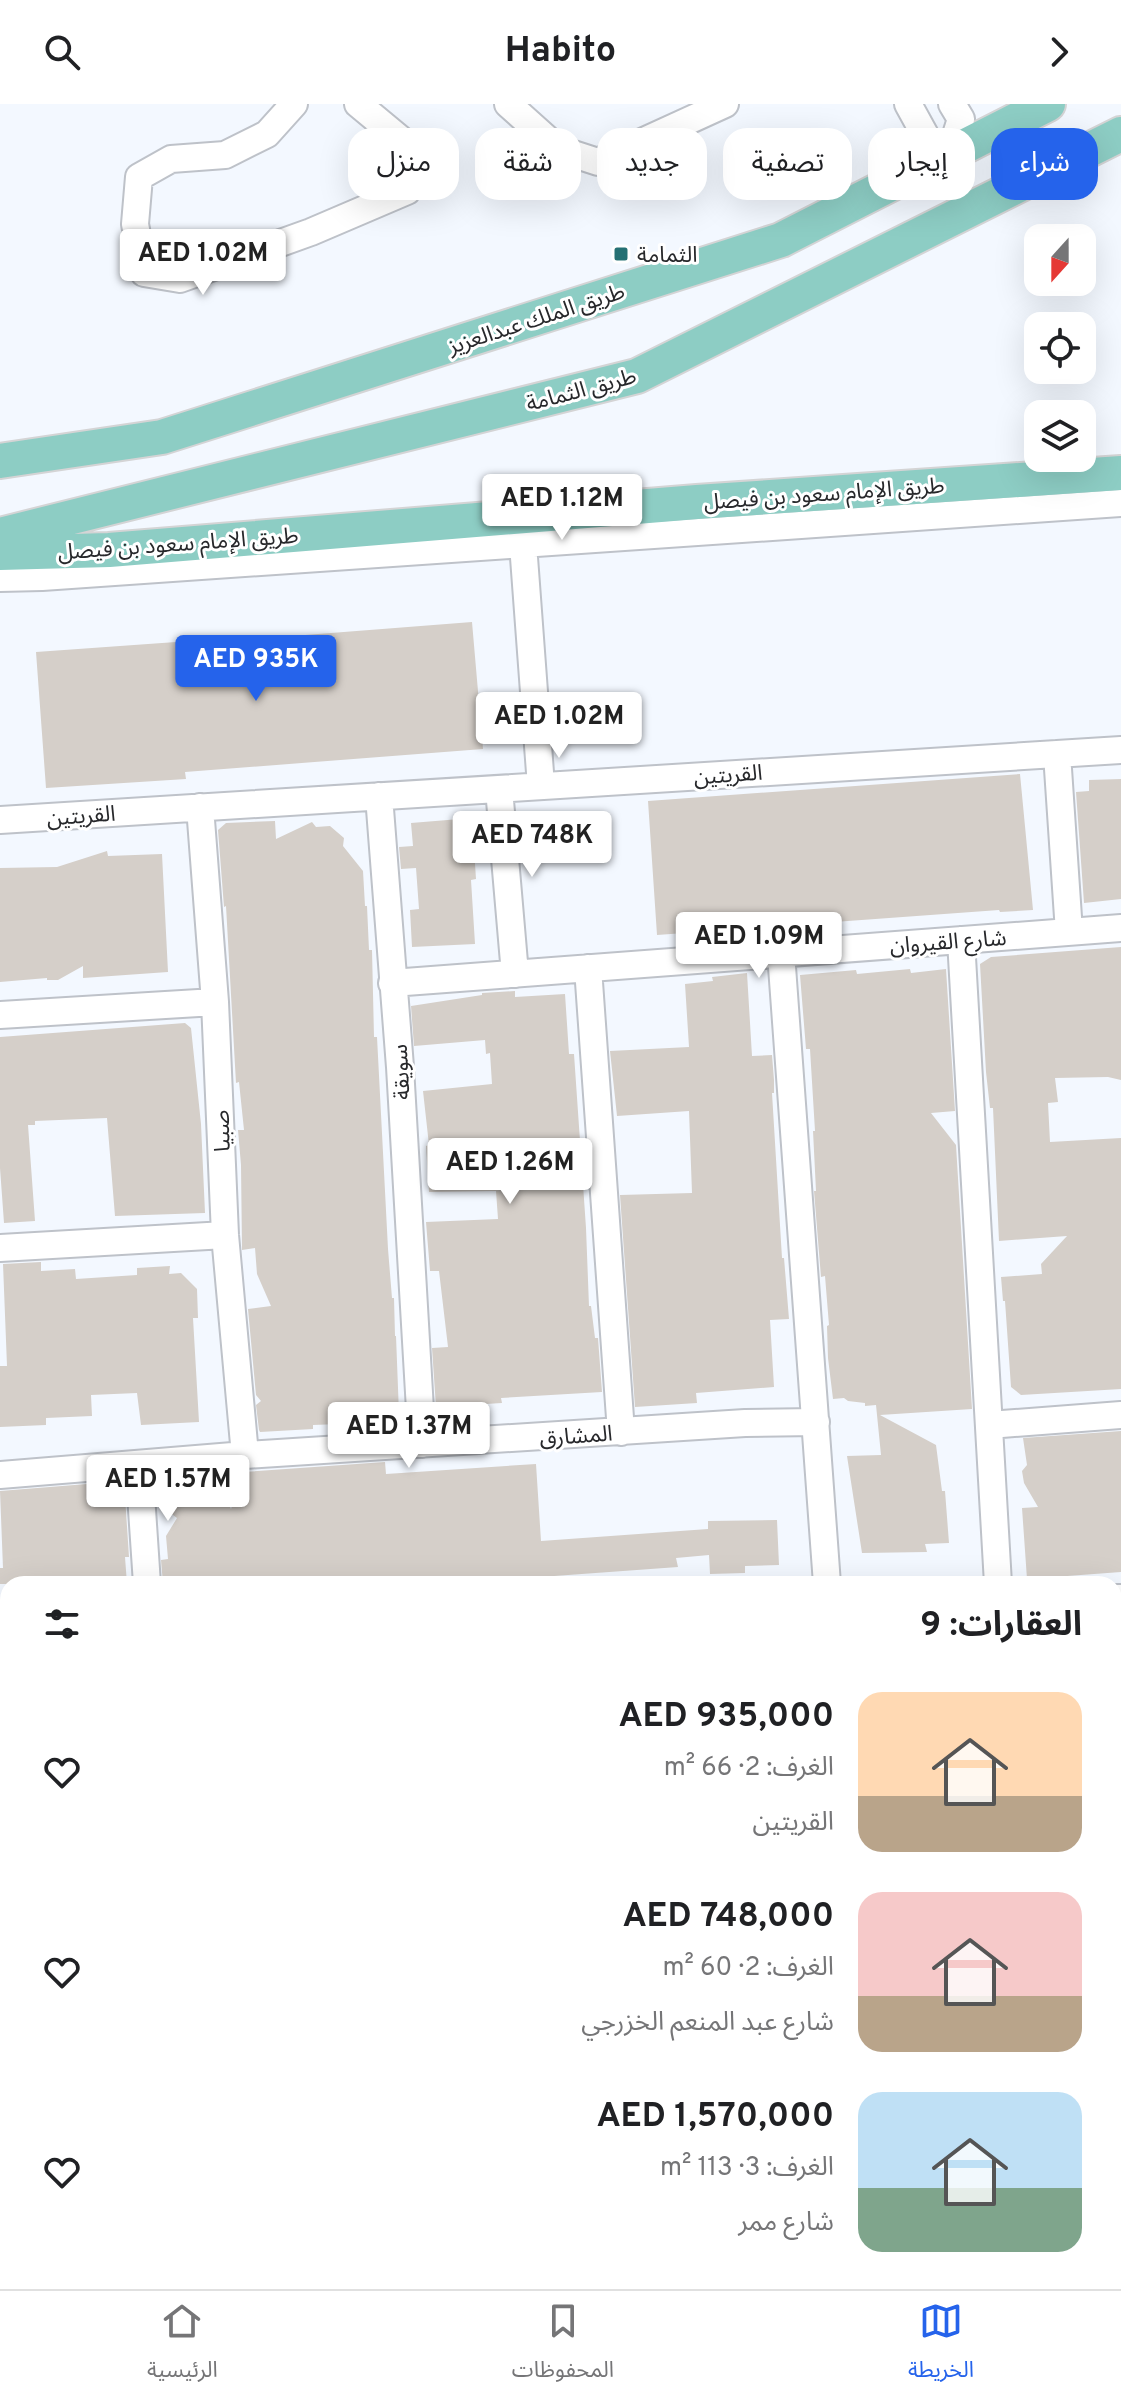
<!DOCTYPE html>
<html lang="ar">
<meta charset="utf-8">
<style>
:root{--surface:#fff;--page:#f6f6f6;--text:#202124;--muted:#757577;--line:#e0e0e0;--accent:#2563eb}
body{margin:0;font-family:Overpass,"Noto Sans Arabic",sans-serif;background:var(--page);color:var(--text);direction:rtl;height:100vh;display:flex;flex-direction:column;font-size:30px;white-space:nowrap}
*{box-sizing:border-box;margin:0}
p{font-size:26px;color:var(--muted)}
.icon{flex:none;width:44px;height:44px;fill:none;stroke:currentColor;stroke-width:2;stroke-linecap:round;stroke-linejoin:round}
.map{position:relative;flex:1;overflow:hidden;direction:ltr}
.drawer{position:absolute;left:0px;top:1472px;width:1122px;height:714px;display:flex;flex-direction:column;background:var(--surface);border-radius:24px 24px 0 0;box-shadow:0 8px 32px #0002;direction:rtl}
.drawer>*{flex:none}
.banner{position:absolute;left:24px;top:24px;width:1074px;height:72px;direction:rtl;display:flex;gap:16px}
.needle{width:52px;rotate:201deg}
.tools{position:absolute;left:1024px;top:120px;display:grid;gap:16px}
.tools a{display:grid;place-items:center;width:72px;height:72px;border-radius:16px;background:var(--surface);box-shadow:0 8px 32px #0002;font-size:40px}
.price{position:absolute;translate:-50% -68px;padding:0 18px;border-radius:8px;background:#fff;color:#222;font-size:26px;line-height:52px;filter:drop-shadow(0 2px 4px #0008)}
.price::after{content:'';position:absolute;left:50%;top:48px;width:24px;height:18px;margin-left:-12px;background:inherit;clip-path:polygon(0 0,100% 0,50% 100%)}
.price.selected{background:var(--accent);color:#fff}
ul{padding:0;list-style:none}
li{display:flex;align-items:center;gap:24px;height:200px;padding:0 40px}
li span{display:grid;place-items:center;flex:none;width:224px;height:160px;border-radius:24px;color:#555}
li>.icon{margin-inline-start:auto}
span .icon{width:96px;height:96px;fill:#fffc;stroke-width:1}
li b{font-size:34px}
h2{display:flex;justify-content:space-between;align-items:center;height:96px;padding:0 40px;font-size:34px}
.pill{padding:0 28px;border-radius:24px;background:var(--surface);box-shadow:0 8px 32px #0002;font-size:28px;line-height:72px}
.pill.selected{background:var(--accent);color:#fff}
header{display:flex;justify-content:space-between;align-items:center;height:104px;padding:0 40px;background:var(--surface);font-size:36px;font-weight:700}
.tabs{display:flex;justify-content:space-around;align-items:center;height:112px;border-top:2px solid var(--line);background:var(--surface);font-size:22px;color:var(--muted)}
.tabs a{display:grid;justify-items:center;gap:4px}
.tabs .selected{color:var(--accent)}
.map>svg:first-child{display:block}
</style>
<header><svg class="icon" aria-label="forward" viewBox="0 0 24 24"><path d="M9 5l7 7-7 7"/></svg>Habito<svg class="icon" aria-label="search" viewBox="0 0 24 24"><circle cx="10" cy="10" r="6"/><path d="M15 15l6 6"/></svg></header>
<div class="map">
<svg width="1121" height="2185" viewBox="0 0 1121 2185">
<rect width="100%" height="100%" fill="#f3f8ff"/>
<path fill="#d5cfc9" d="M472 518 483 645 185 668 186 675 46 684 36 548 176 538V541Z
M1020 670 1033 806 1000 808 999 806 657 831 648 697Z
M1121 675V795L1084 799 1076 688 1089 687V676Z
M472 714 476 775 471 776 475 840 412 843 410 806 419 805 416 764 401 765 399 743 413 742 411 719Z
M275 717 276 735 312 718 316 723 330 722 344 734 343 742 363 767 365 802H367L369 846H372L374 933H377L388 1145 392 1194H394L395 1232H396L399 1310 391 1318 313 1321V1325L260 1328 259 1326 256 1301 261 1297 256 1291 248 1205 271 1202 257 1170 255 1144 242 1146 241 1061 238 1026H244L239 978 236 979 226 802 224 803 218 726 226 719Z
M107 747 108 752 162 750 168 868 83 874V862L58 876H47V874L0 878V764L57 763Z
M1121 843V976L1108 973 1055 974 1058 998 1048 999 1050 1038 1121 1034V1285L1021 1291 1011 1283 1005 1197H1003L1001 1173 1042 1170 1041 1160 1067 1132 999 1137 993 1004H990L986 968 980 860 991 853Z
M910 865 911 869 946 865 955 1007 931 1009 956 1041 972 1305 880 1311 936 1341 942 1387H945L949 1439 925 1440 927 1448 862 1449 847 1352 881 1351 876 1301 865 1302V1299L848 1297 844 1294 833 1295 828 1254 827 1222 829 1221 825 1172 821 1173 814 1087H816L813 1027H815L810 945H806L800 871 856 866 857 870Z
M747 869 752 952 772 951 774 976V989H772L782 1154H784L789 1215 770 1216 774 1283 696 1289 697 1299 635 1303 620 1091 692 1089 689 1007 617 1012 610 947 689 943 685 880 713 877 712 873Z
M515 887V893L565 890 569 950H574L586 1124 589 1202H591L595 1234H598L602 1288 501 1294 502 1299 436 1303 432 1244 448 1243 439 1167H430L426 1118 498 1115 496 1087 429 1088 426 1042 429 1041 423 987 492 980 490 949 486 950 485 936 414 942 411 902 482 891V889Z
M185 919 191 924 201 1020 205 1109 115 1112 107 1014 35 1017V1021H28L35 1117 4 1119 0 1064V933Z
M41 1158V1167L75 1165 76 1175 137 1171V1164L170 1162 169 1170 181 1169 197 1185 198 1214H193L199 1318 141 1321 137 1289 91 1291 92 1312 46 1314V1321L0 1323V1262H7L3 1160Z
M1121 1327V1468L1027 1475 1022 1404 1038 1403 1024 1379 1022 1367 1027 1361 1023 1334Z
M385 1358 386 1370 536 1360 541 1437 708 1425V1417L777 1416 779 1461 745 1462V1469L710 1470 709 1451 676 1454 678 1463 513 1475V1480H163L161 1456 168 1455 166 1432 177 1414 169 1408V1398L176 1388H188L203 1380 219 1382 231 1405 245 1368Z
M124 1377 129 1453H125L127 1480H0V1464H3L0 1387Z"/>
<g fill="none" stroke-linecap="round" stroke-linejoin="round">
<defs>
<path id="minor" d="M294 0 267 30 225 51 171 55 139 73 135 120 144 169 180 175 311 128 407 87 414 70 405 39 358 0
M508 0 558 45 598 58 725 0
M908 0 930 40 943 41 955 34 961 15 952 0
M523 440 541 682
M0 474 42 473 1121 399
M1057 650 1069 828
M499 685 515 870
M379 692 400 963 422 1340
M200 703 215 898 225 1131 245 1351
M0 716 1121 646
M961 836 998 1480
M781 849 827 1480
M588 864 621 1328
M392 879 1121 824
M0 911 215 898
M0 1144 225 1131
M989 1321 1121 1311
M139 1361 147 1480
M0 1371 245 1351 745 1319 816 1318
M1114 1494H1121
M0 1564 8 1563
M1114 1719 1121 1718
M0 1787H8
M1114 1931H1121
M0 1998H8
M1114 2145H1121
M331 2178V2185
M694 2178 695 2185
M511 2185 617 2178"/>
<path id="major" d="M0 357 162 333 781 136 1048 0
M0 431 637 272 1121 30
M0 449 109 446 697 398 1121 369"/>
</defs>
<use href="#minor" stroke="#bec2c9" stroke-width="30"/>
<use href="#major" stroke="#d4d4d5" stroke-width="38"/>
<use href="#minor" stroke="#fff" stroke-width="26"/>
<use href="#major" stroke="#8dcdc4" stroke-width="34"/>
</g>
<rect fill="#257073" stroke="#fff" stroke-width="3" x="613" y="142" width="16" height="16" rx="4"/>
<g text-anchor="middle" stroke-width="6" stroke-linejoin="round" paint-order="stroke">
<g font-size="22" fill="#27282b" stroke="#fff" text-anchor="start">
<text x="637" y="158">الثمامة</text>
</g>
<g font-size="22" fill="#27282b" stroke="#fff">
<text transform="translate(536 214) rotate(-18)" y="8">طريق الملك عبدالعزيز</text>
<text transform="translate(581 285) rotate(-15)" y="8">طريق الثمامة</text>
<text transform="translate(824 389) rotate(-4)" y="8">طريق الإمام سعود بن فيصل</text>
<text transform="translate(178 439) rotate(-4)" y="8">طريق الإمام سعود بن فيصل</text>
<text transform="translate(728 670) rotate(-4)" y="8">القريتين</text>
<text transform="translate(81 711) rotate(-4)" y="8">القريتين</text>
<text transform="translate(948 837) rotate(-4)" y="8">شارع القيروان</text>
<text transform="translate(400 968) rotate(-93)" y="8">سويقة</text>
<text transform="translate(221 1027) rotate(-92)" y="8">صبيا</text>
<text transform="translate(576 1331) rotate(-4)" y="8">المشارق</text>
</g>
</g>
</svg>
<div class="tools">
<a><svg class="needle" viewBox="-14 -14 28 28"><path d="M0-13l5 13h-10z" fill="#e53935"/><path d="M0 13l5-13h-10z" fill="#757577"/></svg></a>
<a><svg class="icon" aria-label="locate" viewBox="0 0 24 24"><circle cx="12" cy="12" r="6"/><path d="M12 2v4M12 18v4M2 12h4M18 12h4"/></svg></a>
<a><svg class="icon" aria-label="layers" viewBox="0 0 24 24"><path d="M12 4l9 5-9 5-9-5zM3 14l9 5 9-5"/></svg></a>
</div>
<b class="price" style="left:203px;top:193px">AED 1.02M</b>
<b class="price" style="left:562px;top:438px">AED 1.12M</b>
<b class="price selected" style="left:256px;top:599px">AED 935K</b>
<b class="price" style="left:559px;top:656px">AED 1.02M</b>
<b class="price" style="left:532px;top:775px">AED 748K</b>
<b class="price" style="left:759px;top:876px">AED 1.09M</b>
<b class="price" style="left:510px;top:1102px">AED 1.26M</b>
<b class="price" style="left:409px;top:1366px">AED 1.37M</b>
<b class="price" style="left:168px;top:1419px">AED 1.57M</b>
<div class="banner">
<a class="pill selected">شراء</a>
<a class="pill">إيجار</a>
<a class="pill">تصفية</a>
<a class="pill">جديد</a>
<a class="pill">شقة</a>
<a class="pill">منزل</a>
</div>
<section class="drawer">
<h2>العقارات: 9<svg class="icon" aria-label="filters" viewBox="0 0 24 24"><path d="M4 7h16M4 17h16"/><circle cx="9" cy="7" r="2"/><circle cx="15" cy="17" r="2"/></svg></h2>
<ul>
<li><span style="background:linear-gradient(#ffd9b3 65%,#b9a48a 0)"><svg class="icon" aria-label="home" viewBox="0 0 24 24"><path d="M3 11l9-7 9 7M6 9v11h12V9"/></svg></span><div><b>AED 935,000</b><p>الغرف: 2 · 66 m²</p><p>القريتين</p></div><svg class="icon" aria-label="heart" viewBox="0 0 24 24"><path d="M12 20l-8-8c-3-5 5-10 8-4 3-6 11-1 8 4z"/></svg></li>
<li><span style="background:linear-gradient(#f6c9c9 65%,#b9a48a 0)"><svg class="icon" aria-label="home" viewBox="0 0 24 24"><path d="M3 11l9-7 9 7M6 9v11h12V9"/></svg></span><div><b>AED 748,000</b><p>الغرف: 2 · 60 m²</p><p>شارع عبد المنعم الخزرجي</p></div><svg class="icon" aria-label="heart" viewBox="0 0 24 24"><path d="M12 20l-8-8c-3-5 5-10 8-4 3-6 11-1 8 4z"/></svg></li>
<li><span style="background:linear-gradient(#bfe0f5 60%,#7fa58c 0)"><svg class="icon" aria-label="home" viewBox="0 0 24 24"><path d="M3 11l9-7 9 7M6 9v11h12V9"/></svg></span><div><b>AED 1,570,000</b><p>الغرف: 3 · 113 m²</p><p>شارع ممر</p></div><svg class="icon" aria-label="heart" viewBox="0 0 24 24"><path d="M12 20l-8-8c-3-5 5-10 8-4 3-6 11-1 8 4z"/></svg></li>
</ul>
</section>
</div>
<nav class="tabs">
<a class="selected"><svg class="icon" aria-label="map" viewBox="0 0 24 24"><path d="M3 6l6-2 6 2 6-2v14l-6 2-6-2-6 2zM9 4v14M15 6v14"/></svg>الخريطة</a>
<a><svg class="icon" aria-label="saved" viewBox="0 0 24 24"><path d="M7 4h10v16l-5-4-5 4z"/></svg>المحفوظات</a>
<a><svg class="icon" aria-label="home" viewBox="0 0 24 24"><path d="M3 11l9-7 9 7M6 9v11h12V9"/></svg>الرئيسية</a>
</nav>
